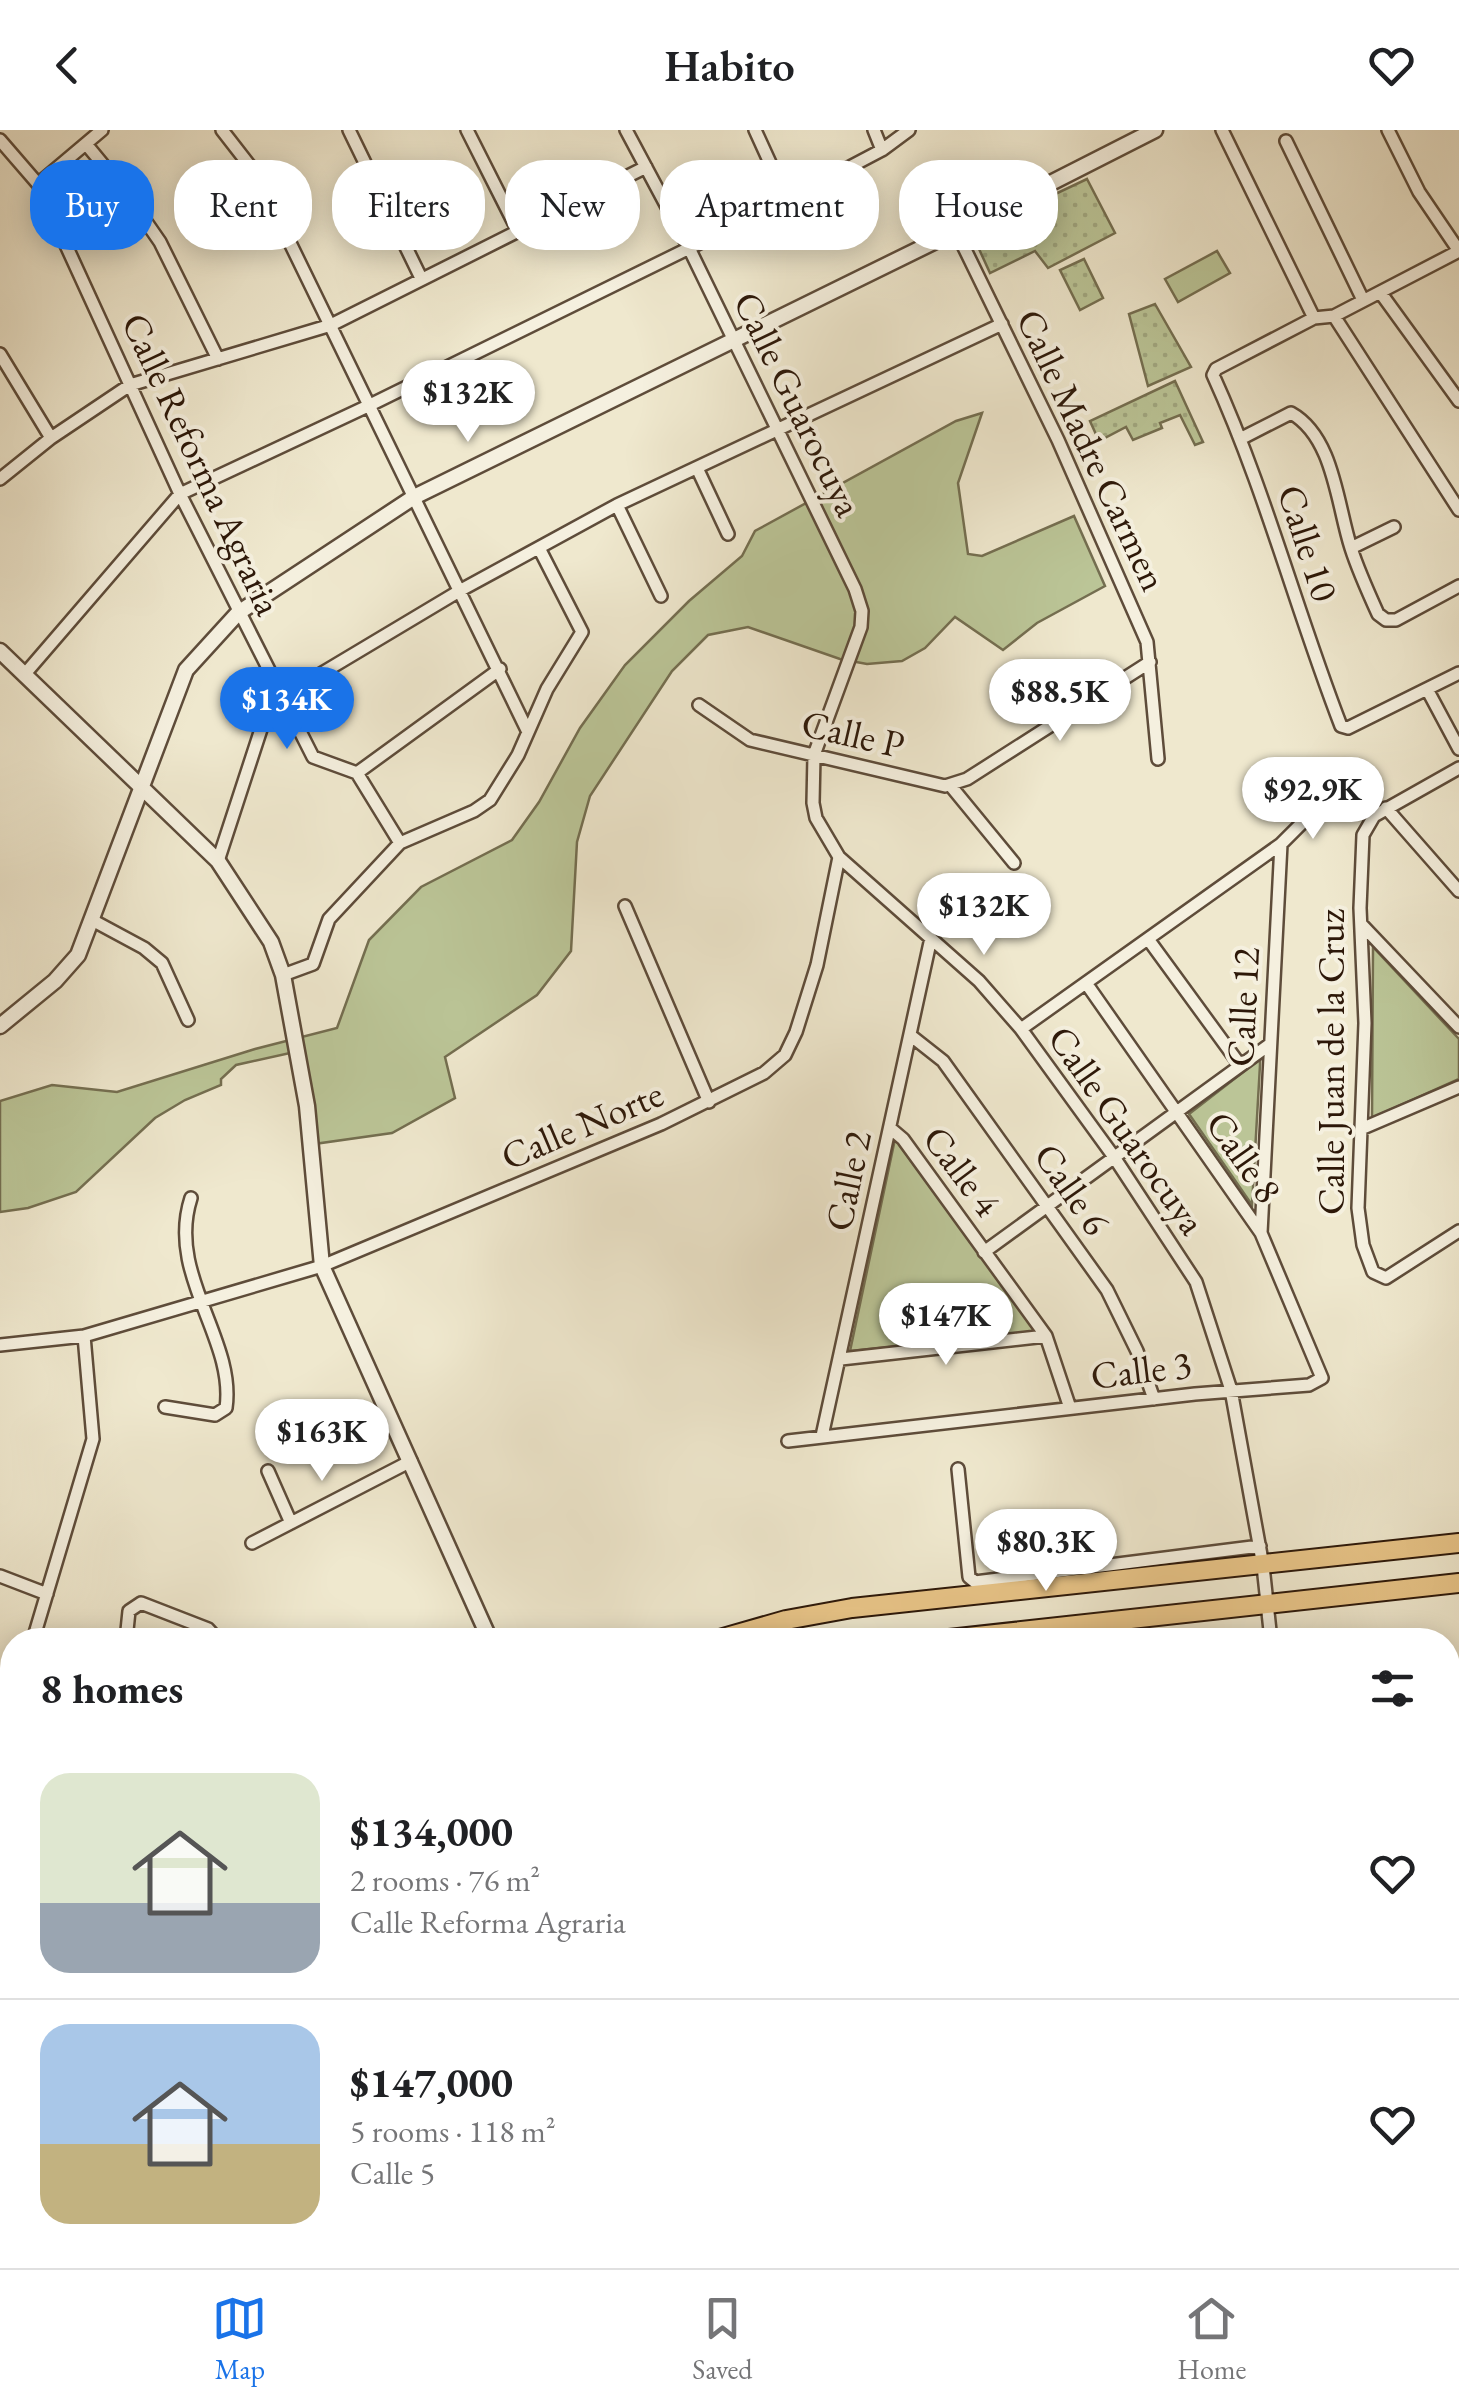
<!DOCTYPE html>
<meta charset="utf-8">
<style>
:root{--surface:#fff;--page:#f6f6f6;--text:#202124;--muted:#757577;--line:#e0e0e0;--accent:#1a73e8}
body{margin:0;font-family:"EB Garamond",serif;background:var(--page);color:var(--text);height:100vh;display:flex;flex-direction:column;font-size:38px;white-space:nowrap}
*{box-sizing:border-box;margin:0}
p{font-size:32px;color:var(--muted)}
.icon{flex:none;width:55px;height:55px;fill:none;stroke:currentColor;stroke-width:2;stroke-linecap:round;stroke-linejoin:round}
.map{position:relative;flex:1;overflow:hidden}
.sheet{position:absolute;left:0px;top:1498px;width:1460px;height:642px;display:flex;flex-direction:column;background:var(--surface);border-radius:40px 40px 0 0;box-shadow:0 5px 25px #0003}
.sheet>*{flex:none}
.hud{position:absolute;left:30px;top:30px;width:1400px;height:90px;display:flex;gap:20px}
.price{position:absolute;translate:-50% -85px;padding:0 22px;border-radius:35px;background:#fff;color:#222;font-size:32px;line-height:65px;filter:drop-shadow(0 2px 5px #0008)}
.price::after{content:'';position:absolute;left:50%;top:60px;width:30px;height:22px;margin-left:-15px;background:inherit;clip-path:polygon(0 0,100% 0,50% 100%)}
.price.on{background:var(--accent);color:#fff}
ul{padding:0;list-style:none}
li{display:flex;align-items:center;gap:30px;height:250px;padding:0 40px}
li+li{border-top:2px solid var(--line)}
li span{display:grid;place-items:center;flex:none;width:280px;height:200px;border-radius:30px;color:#555}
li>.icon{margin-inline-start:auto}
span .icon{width:120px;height:120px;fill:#fffc;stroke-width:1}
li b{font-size:42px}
h2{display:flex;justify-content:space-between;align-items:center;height:120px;padding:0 40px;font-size:42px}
.tag{padding:0 35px;border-radius:40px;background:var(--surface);box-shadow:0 5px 25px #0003;font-size:35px;line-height:90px}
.tag.on{background:var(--accent);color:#fff}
header{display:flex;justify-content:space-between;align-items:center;height:130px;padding:0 40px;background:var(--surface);font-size:45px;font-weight:600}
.dock{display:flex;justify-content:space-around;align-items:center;height:140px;border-top:2px solid var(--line);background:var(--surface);font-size:28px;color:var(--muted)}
.dock a{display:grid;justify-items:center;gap:5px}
.dock .on{color:var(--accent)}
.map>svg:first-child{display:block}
</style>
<header><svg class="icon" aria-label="back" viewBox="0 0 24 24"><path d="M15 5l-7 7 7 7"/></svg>Habito<svg class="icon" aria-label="heart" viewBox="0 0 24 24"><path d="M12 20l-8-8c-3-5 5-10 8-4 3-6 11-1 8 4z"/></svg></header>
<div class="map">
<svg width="1459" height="2138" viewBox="0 0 1459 2138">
<defs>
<pattern id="grass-dots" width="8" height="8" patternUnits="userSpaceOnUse" patternTransform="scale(2.5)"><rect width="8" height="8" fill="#bbc597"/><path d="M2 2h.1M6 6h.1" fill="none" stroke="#a1a881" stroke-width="1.8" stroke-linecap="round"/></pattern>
</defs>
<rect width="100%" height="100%" fill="#efe8ce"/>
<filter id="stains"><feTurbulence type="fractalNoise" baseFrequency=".002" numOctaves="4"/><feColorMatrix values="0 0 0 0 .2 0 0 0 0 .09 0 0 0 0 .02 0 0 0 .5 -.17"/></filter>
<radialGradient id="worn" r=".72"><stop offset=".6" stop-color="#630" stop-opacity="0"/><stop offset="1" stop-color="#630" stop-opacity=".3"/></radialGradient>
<path fill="url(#grass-dots)" stroke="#746e50" stroke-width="2.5" d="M1087 49 1115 103 1048 138 1035 121 990 143 974 108 996 92Z
M1084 129 1103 168 1080 180 1060 140Z
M1155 174 1191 237 1148 256 1129 184Z
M1175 251 1203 312 1195 315 1180 285 1160 293 1162 298 1133 310 1126 297 1099 311 1090 291Z"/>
<path fill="#bbc597" stroke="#746e50" stroke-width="2.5" d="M1217 121 1230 143 1178 172 1165 149Z
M982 283 958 353 968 424 982 426 1074 386 1105 456 1037 493 1003 520 955 487 925 518 902 531 867 534 840 529 748 497 708 505 672 541 590 666 577 712 571 821 537 865 445 927 455 968 392 1003 314 1014 299 921 236 935 221 949V955L185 970 155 988 76 1062 28 1078 0 1082V971L52 955 117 962 255 919 337 898 369 810 421 757 512 710 539 672 580 598 625 535 689 471 742 426 755 401 956 291Z
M1373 817 1459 909V949L1372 988Z
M1260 929V935L1252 1075 1189 984Z
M895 1009 1037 1202 850 1221Z"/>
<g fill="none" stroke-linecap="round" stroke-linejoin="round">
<defs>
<path id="minor" d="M222 0 257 45 528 602
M349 0 421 148
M467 0 518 101
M626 0 689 118 855 459 862 481 861 497 814 625 813 673 816 688 839 727 979 851 1021 899 1114 1027 1196 1152 1231 1260 1263 1436 1271 1510
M755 0 787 70
M874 0 882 20
M1222 0 1314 188
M1388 0 1419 62 1459 121 1334 186 1314 188 1216 239 1213 245C1265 359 1296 480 1341 596L1348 598 1459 543
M0 10 38 54 180 364 313 627 357 643 400 713
M1286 11 1363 170
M86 14 124 60 160 112 218 229
M38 54 102 0
M956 101 1058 310 1147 512 1158 629
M1380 162 1459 271
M1334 186 1459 380
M0 224 51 308
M1242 308 1291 283C1334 307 1337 375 1351 418 1358 440 1368 462 1378 484L1386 490H1396L1459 456
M697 338 728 404
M0 349 51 308 130 255 331 195 646 37
M617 375 661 466
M1351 418 1394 397
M24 545 180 364 370 275 787 70 882 20 909 0
M1428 561 1459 619
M699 575 750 610 945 656 967 649 1150 532
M1459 638 1374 686 1363 705 1360 778 1365 893 1358 1078 1363 1115 1373 1142 1386 1148 1459 1101
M357 643 500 539
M950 655 1014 733
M1304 684a7 7 0 1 1 14 0a7 7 0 1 1-14 0Z
M1386 678 1459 761
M218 731 265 587 282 567 461 460 617 375 1002 194
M625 776 709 972
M92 790 144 818 162 833 188 890
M1362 795 1459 897
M1148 809 1240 935
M283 845 313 834 329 789 400 713 474 681 490 670 518 625 547 559 582 502 539 418
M1021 899 1281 714 1306 689
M910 905 943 931 1107 1160 1137 1221 1154 1269
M890 998 903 1009 1046 1206 1070 1278
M1361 999 1459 957
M1261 1103 1281 714
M984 1122 1269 915
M0 1215 84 1206 322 1136 661 994 764 943 785 925 796 902 817 835 839 727
M841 1229 1046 1206
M165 1277 215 1285 226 1278C236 1209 166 1145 191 1068
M822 1306 931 808
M788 1311 1195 1264 1309 1255 1322 1248 1261 1103 1086 853
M958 1339 969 1447 975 1452 1260 1416
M268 1341 291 1393
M252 1413 411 1331
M0 1446 47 1464
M33 1510 93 1309 84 1206
M126 1510 129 1481 141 1473 208 1499 218 1510
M0 1636 12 1632
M1448 1746 1459 1741
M1448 1957 1459 1977
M335 2128 340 2138
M844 2128 850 2138
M1099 2128 1103 2138
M1332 2128 1340 2138
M149 2138 172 2128
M471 2138 491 2128
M783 2138 800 2128"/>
<path id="tertiary" d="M0 521 218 731 271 812 283 845 307 976 322 1136 490 1510
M0 896 55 851 78 825 186 540 238 483 414 367 956 101 1155 0
M721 2128 725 2138"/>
<path id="primary" d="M716 1510 786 1490 852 1478 1459 1413
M940 1510 1459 1453
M0 1796 12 1791
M0 1829 12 1825"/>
</defs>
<use href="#minor" stroke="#5e4c3a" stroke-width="16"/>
<use href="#tertiary" stroke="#5e4c3a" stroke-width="19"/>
<use href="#primary" stroke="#2d1809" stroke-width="22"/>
<use href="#minor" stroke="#f5f0df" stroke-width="11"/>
<use href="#tertiary" stroke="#f5f0df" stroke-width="14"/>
<use href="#primary" stroke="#e8c487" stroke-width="18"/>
</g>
<g text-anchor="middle" stroke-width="8" stroke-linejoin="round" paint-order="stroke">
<g font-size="38" fill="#2d1809" stroke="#f5f0df">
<text transform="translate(798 274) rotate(64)" y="13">Calle Guarocuya</text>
<text transform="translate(1092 320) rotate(65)" y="13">Calle Madre Carmen</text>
<text transform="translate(202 334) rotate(65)" y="13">Calle Reforma Agraria</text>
<text transform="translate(1308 413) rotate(72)" y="13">Calle 10</text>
<text transform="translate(853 604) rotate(13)" y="13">Calle P</text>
<text transform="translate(1243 877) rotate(-87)" y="13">Calle 12</text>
<text transform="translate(1331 932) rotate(-90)" y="13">Calle Juan de la Cruz</text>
<text transform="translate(582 995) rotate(-23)" y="13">Calle Norte</text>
<text transform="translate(1127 1000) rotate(55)" y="13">Calle Guarocuya</text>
<text transform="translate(1244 1027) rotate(55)" y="13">Calle 8</text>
<text transform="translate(962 1041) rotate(53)" y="13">Calle 4</text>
<text transform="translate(848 1051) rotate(-78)" y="13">Calle 2</text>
<text transform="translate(1072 1059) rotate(55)" y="13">Calle 6</text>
<text transform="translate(1141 1240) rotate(-7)" y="13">Calle 3</text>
</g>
</g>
<rect width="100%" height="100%" filter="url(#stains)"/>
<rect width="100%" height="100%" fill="url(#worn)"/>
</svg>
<b class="price" style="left:468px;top:315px">$132K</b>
<b class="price" style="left:1060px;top:614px">$88.5K</b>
<b class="price on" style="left:287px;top:622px">$134K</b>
<b class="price" style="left:1313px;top:712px">$92.9K</b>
<b class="price" style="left:984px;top:828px">$132K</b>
<b class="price" style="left:946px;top:1238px">$147K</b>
<b class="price" style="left:322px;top:1354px">$163K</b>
<b class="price" style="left:1046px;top:1464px">$80.3K</b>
<div class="hud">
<a class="tag on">Buy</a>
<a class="tag">Rent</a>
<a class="tag">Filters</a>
<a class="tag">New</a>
<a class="tag">Apartment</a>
<a class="tag">House</a>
</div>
<section class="sheet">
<h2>8 homes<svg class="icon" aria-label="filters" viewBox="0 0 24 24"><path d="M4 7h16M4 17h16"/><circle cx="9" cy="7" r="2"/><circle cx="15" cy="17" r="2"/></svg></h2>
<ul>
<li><span style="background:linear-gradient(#dfe7d0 65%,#9aa5b1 0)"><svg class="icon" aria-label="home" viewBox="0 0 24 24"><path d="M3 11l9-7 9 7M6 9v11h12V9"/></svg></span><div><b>$134,000</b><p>2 rooms · 76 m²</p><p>Calle Reforma Agraria</p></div><svg class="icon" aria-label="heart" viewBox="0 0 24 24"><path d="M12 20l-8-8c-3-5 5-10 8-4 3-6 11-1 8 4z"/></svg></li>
<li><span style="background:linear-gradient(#a9c7e8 60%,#c2b280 0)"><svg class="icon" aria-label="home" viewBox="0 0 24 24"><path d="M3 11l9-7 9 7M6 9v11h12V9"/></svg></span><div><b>$147,000</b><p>5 rooms · 118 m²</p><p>Calle 5</p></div><svg class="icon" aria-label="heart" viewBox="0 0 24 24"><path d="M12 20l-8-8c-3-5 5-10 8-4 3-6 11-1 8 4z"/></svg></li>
</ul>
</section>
</div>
<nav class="dock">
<a class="on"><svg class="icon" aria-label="map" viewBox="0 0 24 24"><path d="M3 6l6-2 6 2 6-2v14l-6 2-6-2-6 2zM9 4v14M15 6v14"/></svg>Map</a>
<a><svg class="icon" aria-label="saved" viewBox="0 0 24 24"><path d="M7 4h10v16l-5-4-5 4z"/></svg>Saved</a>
<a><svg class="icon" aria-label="home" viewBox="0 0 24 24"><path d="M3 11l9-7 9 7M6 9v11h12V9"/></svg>Home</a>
</nav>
